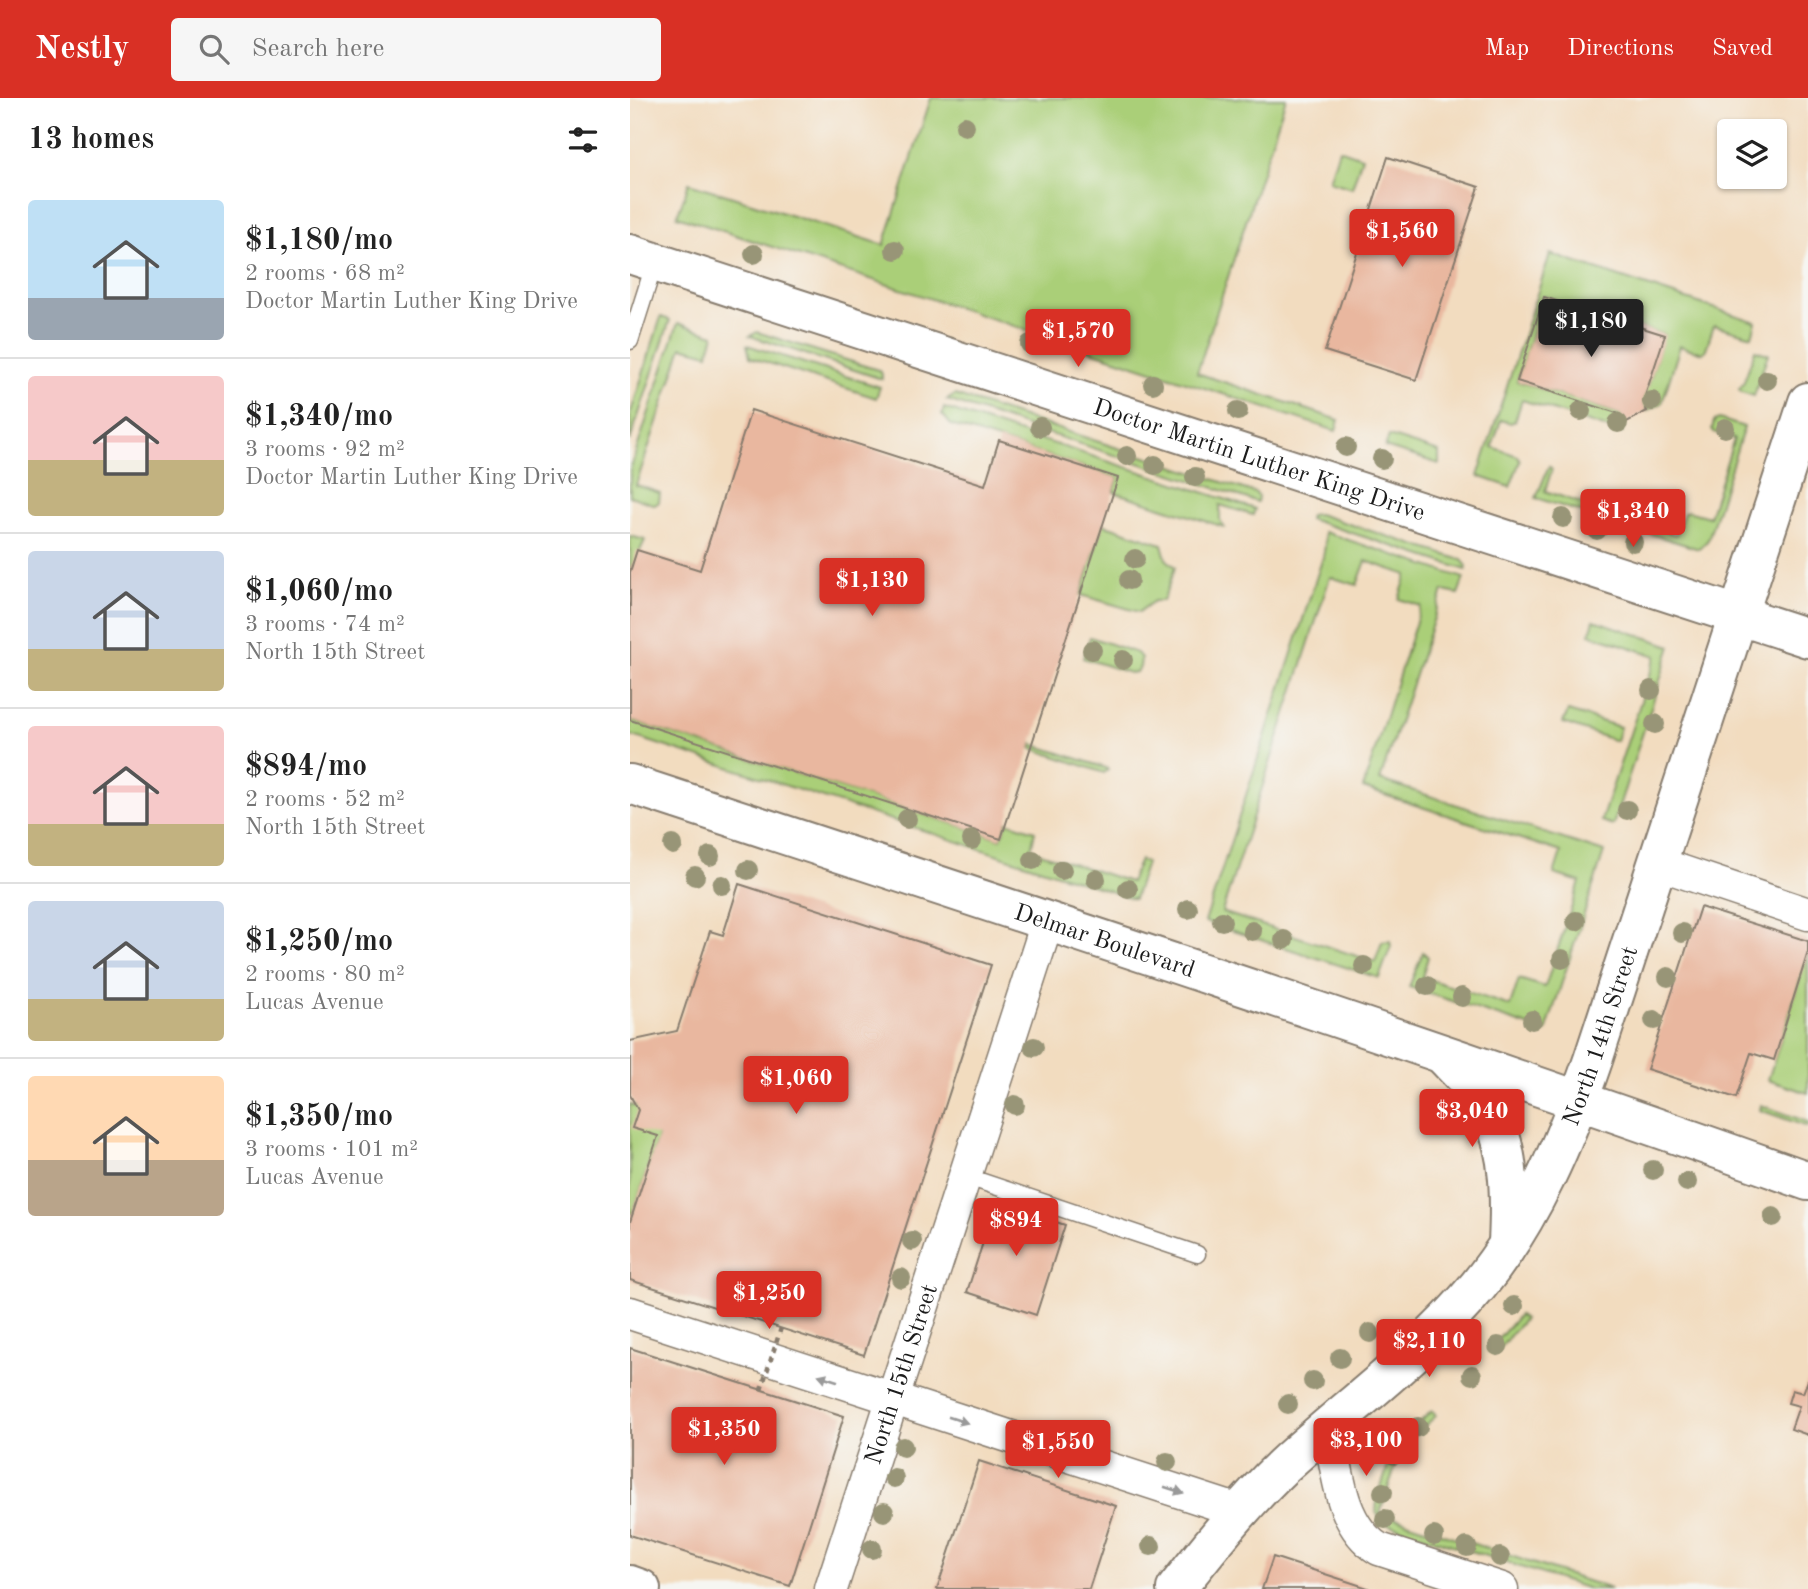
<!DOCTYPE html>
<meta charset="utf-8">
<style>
:root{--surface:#fff;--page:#f6f6f6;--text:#222;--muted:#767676;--line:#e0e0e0;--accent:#d93025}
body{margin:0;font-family:"Old Standard TT",serif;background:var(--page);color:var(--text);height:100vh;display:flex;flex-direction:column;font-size:26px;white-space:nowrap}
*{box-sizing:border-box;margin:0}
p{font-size:23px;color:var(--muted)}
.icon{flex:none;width:38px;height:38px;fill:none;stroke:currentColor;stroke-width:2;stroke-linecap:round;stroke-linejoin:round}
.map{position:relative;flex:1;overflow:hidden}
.sheet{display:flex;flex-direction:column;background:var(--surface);width:630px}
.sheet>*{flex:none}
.tools{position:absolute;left:1087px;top:21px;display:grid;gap:14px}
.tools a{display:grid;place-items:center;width:70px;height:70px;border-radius:7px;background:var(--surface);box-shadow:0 2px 5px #0004;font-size:35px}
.price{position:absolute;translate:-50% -60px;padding:0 16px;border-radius:7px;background:var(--accent);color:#fff;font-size:23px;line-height:46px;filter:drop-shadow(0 2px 4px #0008)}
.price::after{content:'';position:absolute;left:50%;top:42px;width:21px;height:16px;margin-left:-10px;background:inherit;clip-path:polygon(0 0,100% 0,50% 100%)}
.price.active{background:#222;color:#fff}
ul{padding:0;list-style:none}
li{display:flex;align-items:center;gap:21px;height:175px;padding:0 28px}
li+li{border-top:2px solid var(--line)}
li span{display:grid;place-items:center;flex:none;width:196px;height:140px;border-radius:7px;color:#555}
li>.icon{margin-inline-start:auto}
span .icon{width:84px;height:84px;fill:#fffc;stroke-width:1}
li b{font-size:30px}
h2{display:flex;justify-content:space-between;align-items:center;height:84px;padding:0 28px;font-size:30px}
header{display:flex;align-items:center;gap:42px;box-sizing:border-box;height:98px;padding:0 35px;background:var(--accent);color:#fff}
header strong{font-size:33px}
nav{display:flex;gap:38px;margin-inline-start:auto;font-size:24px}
.search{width:490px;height:63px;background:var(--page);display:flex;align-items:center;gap:18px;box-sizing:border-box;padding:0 24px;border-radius:7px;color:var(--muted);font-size:26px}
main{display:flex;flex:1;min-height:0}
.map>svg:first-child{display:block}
</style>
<header>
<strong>Nestly</strong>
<div class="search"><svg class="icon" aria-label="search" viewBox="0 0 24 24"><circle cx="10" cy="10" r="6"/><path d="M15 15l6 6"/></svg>Search here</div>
<nav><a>Map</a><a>Directions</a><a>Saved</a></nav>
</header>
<main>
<section class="sheet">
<h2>13 homes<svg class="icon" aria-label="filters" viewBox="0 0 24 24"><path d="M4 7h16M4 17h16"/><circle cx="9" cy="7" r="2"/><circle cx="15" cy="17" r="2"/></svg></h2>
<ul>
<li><span style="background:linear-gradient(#bfe0f5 70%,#9aa5b1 0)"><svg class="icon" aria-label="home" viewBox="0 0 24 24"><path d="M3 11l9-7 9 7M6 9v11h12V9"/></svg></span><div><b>$1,180/mo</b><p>2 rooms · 68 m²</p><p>Doctor Martin Luther King Drive</p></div></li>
<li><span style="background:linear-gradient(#f6c9c9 60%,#c2b280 0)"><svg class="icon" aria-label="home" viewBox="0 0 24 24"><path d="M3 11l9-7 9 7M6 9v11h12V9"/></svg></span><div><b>$1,340/mo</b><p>3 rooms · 92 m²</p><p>Doctor Martin Luther King Drive</p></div></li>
<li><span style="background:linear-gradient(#c9d6e8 70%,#c2b280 0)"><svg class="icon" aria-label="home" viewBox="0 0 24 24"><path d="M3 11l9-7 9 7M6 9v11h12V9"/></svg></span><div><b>$1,060/mo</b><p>3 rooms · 74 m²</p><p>North 15th Street</p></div></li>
<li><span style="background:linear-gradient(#f6c9c9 70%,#c2b280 0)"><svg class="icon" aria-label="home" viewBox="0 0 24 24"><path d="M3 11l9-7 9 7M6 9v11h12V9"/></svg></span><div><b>$894/mo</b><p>2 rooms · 52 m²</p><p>North 15th Street</p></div></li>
<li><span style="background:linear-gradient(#c9d6e8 70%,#c2b280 0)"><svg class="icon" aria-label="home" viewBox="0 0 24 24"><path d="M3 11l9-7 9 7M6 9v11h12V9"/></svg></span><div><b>$1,250/mo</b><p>2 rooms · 80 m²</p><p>Lucas Avenue</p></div></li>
<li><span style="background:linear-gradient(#ffd9b3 60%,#b9a48a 0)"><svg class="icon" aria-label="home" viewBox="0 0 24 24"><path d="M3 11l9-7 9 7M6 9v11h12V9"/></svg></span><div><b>$1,350/mo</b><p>3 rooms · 101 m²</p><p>Lucas Avenue</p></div></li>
</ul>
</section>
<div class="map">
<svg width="1178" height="1491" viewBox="0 0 1178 1491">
<rect width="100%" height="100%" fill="#f6f6f2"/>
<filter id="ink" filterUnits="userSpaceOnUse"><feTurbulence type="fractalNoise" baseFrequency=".0143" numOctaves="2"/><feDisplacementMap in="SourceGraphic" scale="14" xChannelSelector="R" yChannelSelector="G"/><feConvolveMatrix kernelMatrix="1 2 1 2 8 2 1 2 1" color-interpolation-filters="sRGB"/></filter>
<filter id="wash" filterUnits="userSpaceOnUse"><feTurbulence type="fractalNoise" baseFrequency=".00686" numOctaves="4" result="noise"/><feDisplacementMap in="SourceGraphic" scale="28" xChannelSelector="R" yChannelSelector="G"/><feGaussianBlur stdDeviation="1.57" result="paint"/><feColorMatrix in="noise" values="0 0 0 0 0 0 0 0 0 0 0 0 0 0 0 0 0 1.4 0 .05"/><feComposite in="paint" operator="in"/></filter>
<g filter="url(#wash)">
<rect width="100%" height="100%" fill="#f2dcbf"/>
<path fill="#aacf78" stroke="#63764a" stroke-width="2" d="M301 0H656L567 275 709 322 706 333 47 118 59 85 254 147Z
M709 51 732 59 722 90 699 83Z
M920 156 1126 224 1122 238 1084 227 1076 251 1073 255 1050 248 1032 305 1017 313 1013 304 1034 237 914 199 887 283 990 316 995 325 992 335 892 302 885 323 881 325 871 322 862 349 888 358 890 363 880 389 848 378Z
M31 219 40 222 0 343V317Z
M48 225 84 237 78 256 52 249 6 387 30 395 29 404 25 407 0 398V372Z
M127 234 248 272 252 276V281L120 238Z
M117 247 250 289 246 300 120 259Z
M1125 252 1138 256 1124 298 1111 294 1109 291 1113 286Z
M325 297 626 395 628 399 627 404 317 302Z
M314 310 625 411 623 417 590 407V422L594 429 484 394 488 380 321 327 312 316Z
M1089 321 1114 329 1078 442 1069 451 906 400 919 368 922 371 915 393 1046 437 1054 415 1058 413 1079 419 1104 341 1084 334 1082 331 1084 323Z
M759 338 809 354V366L755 349Z
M688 416 832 462 837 468 836 472 679 421 680 417Z
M473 426 532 446 536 461 545 469 533 503H524L509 514 451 497Z
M694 434 834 480 828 496 813 493 750 682 974 754 916 934 779 889 793 854 798 859 792 879 880 908 889 881 915 889 950 784 924 776 931 754 733 690 791 508 769 501 777 477 736 463 727 487 700 479 592 814 745 864 752 844 760 843 761 848 749 880 575 824 693 459 695 448Z
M0 438 15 442 0 474Z
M964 522 1041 548 983 727 971 723 1026 558 960 536Z
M460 539 507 555 511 560 510 569 506 574 500 575 453 560Z
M938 613 990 629 986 643 933 625Z
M0 622 371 741 377 724 405 733 401 752 500 784 510 762 516 765 504 801 0 637Z
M402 646 476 670 478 672 474 675 401 650Z
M1178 854V995L1138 982Z
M0 1006 35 1017 3 1116 0 1115Z
M1131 1007 1178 1024V1029L1130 1012Z
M889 1217 894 1221 864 1257 858 1253Z
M802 1313 806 1318 772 1348 750 1415 981 1491H959L757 1426 750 1421 746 1414 747 1402 765 1346Z"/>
<g id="blocks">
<path fill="#e9b79f" d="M758 59 849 89 786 282 695 253Z
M914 199 1035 237 1013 304 1017 313 995 325 990 316 887 283Z
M121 312 355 387 369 342 488 380 371 741 0 622V474L7 452 70 472Z
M109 786 361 867 234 1257 0 1182V1124L28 1038 2 1030 8 1012 0 997V943L47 933 80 833 93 837Z
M1070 809 1178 843V854L1144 962 1121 955 1106 1000 1017 971Z
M366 1104 435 1127 406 1217 337 1194Z
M0 1250 214 1318 160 1488 0 1437Z
M1178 1282V1337L1161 1331 1169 1308 1158 1305 1162 1292 1173 1295Z
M349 1363 486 1408 459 1491H307Z
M643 1459 738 1490V1491H632Z"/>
</g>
</g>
<g filter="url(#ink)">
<use href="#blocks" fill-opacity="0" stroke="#877c6e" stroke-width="2"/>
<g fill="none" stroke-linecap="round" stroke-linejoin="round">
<defs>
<path id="service" d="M0 243 25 164
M335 1078 567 1156"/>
<g id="minor">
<path d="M1029 766 1178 816"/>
<path d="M0 1215 609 1413"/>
<path d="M699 1328C707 1370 709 1427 749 1451L872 1491"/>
<path id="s1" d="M201 1491 418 822"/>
</g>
<g id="tertiary">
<path id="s2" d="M0 686C394 815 788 944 1178 1083"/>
<path d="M815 959C832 977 851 995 862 1017 881 1056 880 1103 878 1145"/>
</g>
<g id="secondary">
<path id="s3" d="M0 156 1178 540"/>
<path d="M0 1487 11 1491"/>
<path id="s4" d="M546 1491C580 1448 614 1405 654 1367 719 1308 792 1256 848 1188 902 1122 936 1041 963 962L1178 304"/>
</g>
</defs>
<use href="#service" stroke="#877c6e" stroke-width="19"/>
<use href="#minor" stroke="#877c6e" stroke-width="35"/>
<use href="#tertiary" stroke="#877c6e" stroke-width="42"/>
<use href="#secondary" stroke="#877c6e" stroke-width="42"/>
<use href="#service" stroke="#fff" stroke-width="16"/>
<use href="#minor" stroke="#fff" stroke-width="32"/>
<use href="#tertiary" stroke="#fff" stroke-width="38"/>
<use href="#secondary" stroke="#fff" stroke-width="38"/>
<path stroke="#877c6e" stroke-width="4.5" stroke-dasharray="5 5" stroke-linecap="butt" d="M131 1292 151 1230"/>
</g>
<g fill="#989577">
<circle cx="335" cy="28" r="10"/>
<circle cx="265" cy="152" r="10"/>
<circle cx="124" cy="156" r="10"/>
<circle cx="400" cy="246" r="10"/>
<circle cx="1137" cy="282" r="10"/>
<circle cx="523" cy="286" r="10"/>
<circle cx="1022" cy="303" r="10"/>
<circle cx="608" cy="313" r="10"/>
<circle cx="951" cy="313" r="10"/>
<circle cx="988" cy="325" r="10"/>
<circle cx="410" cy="329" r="10"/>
<circle cx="1095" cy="330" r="10"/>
<circle cx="716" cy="349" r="10"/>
<circle cx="497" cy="358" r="10"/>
<circle cx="752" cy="361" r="10"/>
<circle cx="525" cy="367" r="10"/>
<circle cx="565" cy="379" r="10"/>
<circle cx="933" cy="420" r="10"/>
<circle cx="967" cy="432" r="10"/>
<circle cx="1003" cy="444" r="10"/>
<circle cx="505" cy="461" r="10"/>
<circle cx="499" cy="482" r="10"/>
<circle cx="462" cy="552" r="10"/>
<circle cx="493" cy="562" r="10"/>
<circle cx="1021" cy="592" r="10"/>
<circle cx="1025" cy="626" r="10"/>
<circle cx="997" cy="712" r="10"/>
<circle cx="277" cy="721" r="10"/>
<circle cx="342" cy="742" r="10"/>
<circle cx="43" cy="747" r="10"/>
<circle cx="80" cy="758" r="10"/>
<circle cx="403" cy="762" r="10"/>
<circle cx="118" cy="772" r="10"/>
<circle cx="432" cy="772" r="10"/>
<circle cx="65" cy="778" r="10"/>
<circle cx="466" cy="781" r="10"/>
<circle cx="92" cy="787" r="10"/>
<circle cx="498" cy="791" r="10"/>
<circle cx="558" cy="811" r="10"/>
<circle cx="592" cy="823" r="10"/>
<circle cx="946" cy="823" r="10"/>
<circle cx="622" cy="833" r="10"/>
<circle cx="1052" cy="835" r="10"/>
<circle cx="654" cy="842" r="10"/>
<circle cx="932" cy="861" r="10"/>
<circle cx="734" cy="868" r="10"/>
<circle cx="1038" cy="879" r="10"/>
<circle cx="797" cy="888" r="10"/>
<circle cx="832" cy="899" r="10"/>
<circle cx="902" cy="922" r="10"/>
<circle cx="1024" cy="922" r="10"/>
<circle cx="404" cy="949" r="10"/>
<circle cx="385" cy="1007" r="10"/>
<circle cx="1023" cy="1072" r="10"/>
<circle cx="1057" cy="1084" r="10"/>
<circle cx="1143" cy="1119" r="10"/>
<circle cx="282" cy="1143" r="10"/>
<circle cx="271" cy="1180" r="10"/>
<circle cx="884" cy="1208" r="10"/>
<circle cx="740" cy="1235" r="10"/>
<circle cx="868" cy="1248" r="10"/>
<circle cx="710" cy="1260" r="10"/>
<circle cx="842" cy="1277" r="10"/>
<circle cx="683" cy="1283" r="10"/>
<circle cx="658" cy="1306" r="10"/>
<circle cx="788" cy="1329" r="10"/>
<circle cx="273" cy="1349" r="10"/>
<circle cx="764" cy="1357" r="10"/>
<circle cx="537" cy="1364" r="10"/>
<circle cx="264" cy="1380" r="10"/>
<circle cx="753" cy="1394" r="10"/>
<circle cx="254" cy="1414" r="10"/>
<circle cx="755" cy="1421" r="10"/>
<circle cx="804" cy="1438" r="10"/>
<circle cx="521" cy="1448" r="10"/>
<circle cx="837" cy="1449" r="10"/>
<circle cx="242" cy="1451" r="10"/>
<circle cx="870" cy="1459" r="10"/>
</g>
<defs><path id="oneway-solid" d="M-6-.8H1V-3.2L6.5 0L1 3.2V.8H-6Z" transform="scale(1.75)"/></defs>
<g fill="#999">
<use href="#oneway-solid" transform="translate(198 1280) rotate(-162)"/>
<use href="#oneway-solid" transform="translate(328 1322) rotate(18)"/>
<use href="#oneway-solid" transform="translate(544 1392) rotate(18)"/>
</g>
</g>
<g text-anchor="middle" stroke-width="7" stroke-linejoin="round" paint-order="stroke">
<g font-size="24" fill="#1c1c1c" stroke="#f6f6f2">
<text dy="8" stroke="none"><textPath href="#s3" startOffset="662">Doctor Martin Luther King Drive</textPath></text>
<text dy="8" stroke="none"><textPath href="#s2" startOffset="500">Delmar Boulevard</textPath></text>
<text dy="8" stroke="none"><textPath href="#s4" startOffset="709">North 14th Street</textPath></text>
<text dy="8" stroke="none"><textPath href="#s1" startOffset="226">North 15th Street</textPath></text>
</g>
</g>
</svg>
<div class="tools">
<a><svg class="icon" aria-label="layers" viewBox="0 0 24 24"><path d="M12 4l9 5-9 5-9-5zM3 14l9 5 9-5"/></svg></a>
</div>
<b class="price" style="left:772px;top:171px">$1,560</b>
<b class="price active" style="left:961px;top:261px">$1,180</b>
<b class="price" style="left:448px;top:271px">$1,570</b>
<b class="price" style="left:1003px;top:451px">$1,340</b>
<b class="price" style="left:242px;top:520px">$1,130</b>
<b class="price" style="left:166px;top:1018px">$1,060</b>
<b class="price" style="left:842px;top:1051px">$3,040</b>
<b class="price" style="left:386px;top:1160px">$894</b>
<b class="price" style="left:139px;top:1233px">$1,250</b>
<b class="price" style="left:799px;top:1281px">$2,110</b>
<b class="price" style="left:94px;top:1369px">$1,350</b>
<b class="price" style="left:736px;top:1380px">$3,100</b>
<b class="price" style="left:428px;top:1382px">$1,550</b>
</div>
</main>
